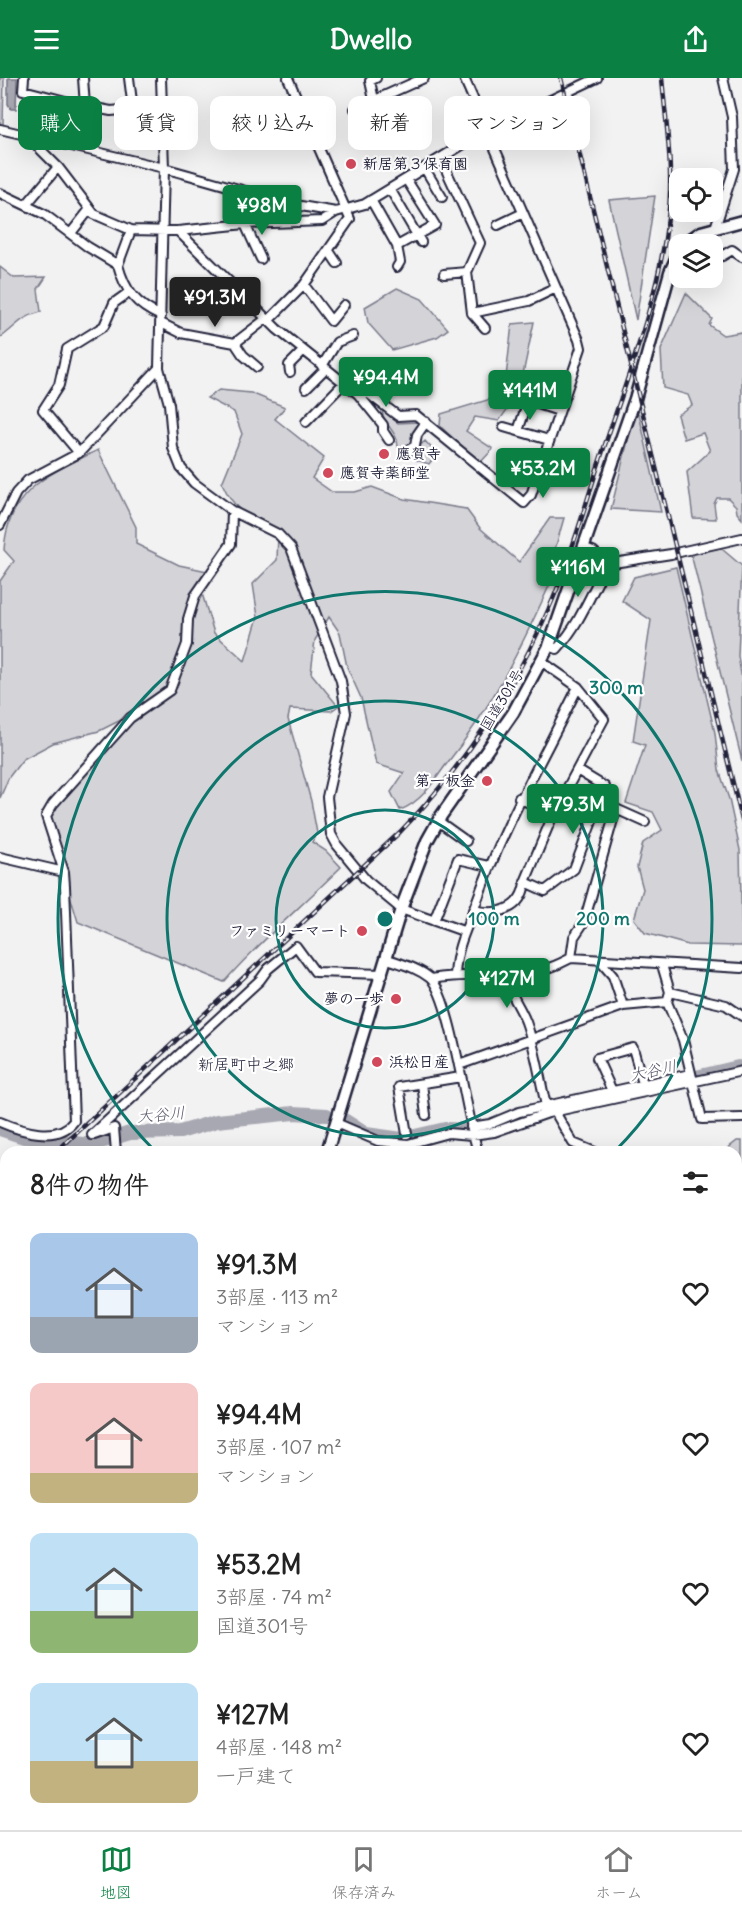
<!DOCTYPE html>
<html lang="ja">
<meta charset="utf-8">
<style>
:root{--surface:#fff;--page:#f6f6f6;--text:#222;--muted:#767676;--line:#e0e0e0;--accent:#0b8043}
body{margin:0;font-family:Delius,"Klee One",sans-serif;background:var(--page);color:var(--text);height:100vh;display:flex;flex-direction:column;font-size:22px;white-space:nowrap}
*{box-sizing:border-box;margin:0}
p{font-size:20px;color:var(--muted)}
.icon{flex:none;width:33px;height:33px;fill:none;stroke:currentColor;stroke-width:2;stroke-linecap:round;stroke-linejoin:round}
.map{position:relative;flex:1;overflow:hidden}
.drawer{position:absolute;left:0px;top:1068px;width:742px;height:684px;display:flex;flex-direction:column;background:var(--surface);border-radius:18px 18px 0 0;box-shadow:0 6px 24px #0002}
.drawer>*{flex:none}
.hud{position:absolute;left:18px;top:18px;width:706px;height:54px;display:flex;gap:12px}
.tools{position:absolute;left:669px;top:90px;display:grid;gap:12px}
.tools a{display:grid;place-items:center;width:54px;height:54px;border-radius:12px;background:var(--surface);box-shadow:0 6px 24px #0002;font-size:30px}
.price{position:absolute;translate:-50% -51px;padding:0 14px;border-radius:6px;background:var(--accent);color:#fff;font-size:20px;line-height:39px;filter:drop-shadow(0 2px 3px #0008)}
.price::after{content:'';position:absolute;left:50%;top:36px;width:18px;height:14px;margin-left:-9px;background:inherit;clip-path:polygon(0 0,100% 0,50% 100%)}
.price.active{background:#222;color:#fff}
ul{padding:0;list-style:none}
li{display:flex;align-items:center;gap:18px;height:150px;padding:0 30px}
li span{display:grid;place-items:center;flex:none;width:168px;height:120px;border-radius:12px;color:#555}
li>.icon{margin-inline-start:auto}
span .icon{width:72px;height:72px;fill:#fffc;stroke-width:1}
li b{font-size:26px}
h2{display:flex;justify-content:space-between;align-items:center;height:72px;padding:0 30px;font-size:26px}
.pill{padding:0 21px;border-radius:12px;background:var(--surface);box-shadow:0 6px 24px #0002;font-size:21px;line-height:54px}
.pill.active{background:var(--accent);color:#fff}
header{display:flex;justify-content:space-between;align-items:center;height:78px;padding:0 30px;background:var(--accent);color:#fff;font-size:27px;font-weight:700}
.dock{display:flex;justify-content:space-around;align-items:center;height:84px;border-top:2px solid var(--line);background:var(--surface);font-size:16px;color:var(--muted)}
.dock a{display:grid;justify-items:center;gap:3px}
.dock .active{color:var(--accent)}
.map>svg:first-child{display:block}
</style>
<header><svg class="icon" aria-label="menu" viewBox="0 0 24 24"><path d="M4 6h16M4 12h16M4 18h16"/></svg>Dwello<svg class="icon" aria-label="share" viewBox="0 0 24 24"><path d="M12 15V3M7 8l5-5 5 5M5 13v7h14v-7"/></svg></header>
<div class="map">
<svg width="742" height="1752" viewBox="0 0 742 1752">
<rect width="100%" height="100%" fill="#f2f2f3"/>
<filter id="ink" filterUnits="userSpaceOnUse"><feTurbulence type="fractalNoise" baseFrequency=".0167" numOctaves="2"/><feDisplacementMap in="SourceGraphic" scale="12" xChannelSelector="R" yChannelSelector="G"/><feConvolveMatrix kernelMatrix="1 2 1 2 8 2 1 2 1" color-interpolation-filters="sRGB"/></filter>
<g filter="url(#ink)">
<path fill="#d3d3d8" stroke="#7a7a8a" stroke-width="1.5" d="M0 0H4L3 47H0Z
M655 118 636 242 609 122Z
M0 189 14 200 46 199 38 211 41 234C20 239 16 249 0 260Z
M397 210 422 221 448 251 437 259 392 272 368 245 365 229Z
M686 215 712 241 709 247 723 257 742 254V441L737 435 736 428 728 420H717L714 426 716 441 693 440 687 394 710 373 703 355 684 361 677 337 692 327 688 317 663 310 661 272Z
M534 244 519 315 499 343 475 339 466 353 493 371 480 385 440 348 441 336 504 317 512 246Z
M219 312 251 315 285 329 275 341 324 380 312 400 332 414H355L372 409 404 421 466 431 480 450 519 484 550 440H564L545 506H550C519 574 492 629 445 688 433 705 420 725 400 732L391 714 404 695 376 686 361 620 347 589 340 555 329 539 315 562 311 595 338 628 331 633 290 631 288 641 311 723 317 755 312 764 326 773 341 789C302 828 260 863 224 904L78 844 46 738 125 640 99 653 53 665 23 681 9 699 0 720V503L14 483 4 472C8 411 49 396 98 372L136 449V466L179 487 212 494 201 512 214 555 245 583 258 539 253 506 277 482 278 456C252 443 234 433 222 405L242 356 234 334 207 320Z
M382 332 398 345 419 344 411 367 403 371 398 369C398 353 382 346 382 332Z
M635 334 639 336 661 434 611 431Z
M425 363 437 376 429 386 416 382 413 374Z
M716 466 742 488 738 578 742 602V683L691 476Z
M676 489 715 655 719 692 729 721 740 772 742 868 688 867 645 855 634 841 643 811 637 789 643 765 662 752 653 734 626 725 645 667 633 663 651 542 622 523 634 499Z
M737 1063H742V1168L737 1164 736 1074H723Z
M736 1241 742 1246V1492L736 1486Z
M736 1606 742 1608V1644L737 1634Z"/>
<path fill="#a8a8b2" stroke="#727282" stroke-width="1.5" d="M8 0H17L16 31H11L8 26Z"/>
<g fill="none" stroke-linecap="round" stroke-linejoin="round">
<path stroke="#a8a8b2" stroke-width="14" d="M696 999 738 989
M346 1043 366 1056 402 1061 445 1051 483 1052 541 1033
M0 1051 24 1059 91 1067 130 1055 180 1054 217 1043 294 1035 327 1037"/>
<defs>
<path id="minor" d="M24 0 23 12 85 28 83 0
M161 0 164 90 159 290 169 326 173 370 181 390 194 405 232 433 278 456 291 470 341 603 346 635 327 719 331 756 337 767 366 802 401 831 463 853
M374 22 370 3 376 0
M355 31 424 0
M0 51 164 90 295 127 336 134 365 126 485 53 597 0
M26 57 58 89 94 136 131 152 178 153 245 146 322 143 336 134
M74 68 85 28 111 33 133 31 129 0
M441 81 480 165 467 194 472 235 529 223 556 210
M425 91 442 119
M390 111 421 164
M0 115 44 136 88 169 118 187
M371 122 397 168 400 184 397 189
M26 127 58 89
M245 146 261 181
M498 147 523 135
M715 150 734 91 732 39 723 0
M131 152 118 187C125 213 136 227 161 238
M178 153 277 251 358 316 383 347V353L389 362
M71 155 90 131
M397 168 435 147 406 101
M712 168 722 178 732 172 742 179
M329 173 337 185
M444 196 467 194
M304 207 331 243 344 227
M472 235 485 250
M268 243 304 207 350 141 288 0
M161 245 181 255 235 265 266 241
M235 265 243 277 257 289
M322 288 337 264 353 258
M290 294 289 287 303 273
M306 310 325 291
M358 316H369L398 338 416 337 524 425 531 417 581 270 579 262 464 0
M306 344 343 306
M504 349 549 362
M518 353 528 323 559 333
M405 374 415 368 417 357 426 344
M79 375 43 332 59 307 67 271 104 248 114 225 128 215
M0 447 16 415 28 402 79 375 159 290
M585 470 593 473 607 486 671 476 742 460
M549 568 557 571C581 544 590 517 607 486
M519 720 553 737
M438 743 466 763
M0 779 64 794
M525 804 545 813 574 791 605 709 577 692
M473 832C497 838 522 832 525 804L553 737 604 641 578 609 541 583
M434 843 458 781 489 788
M571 880 574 859 584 844 616 731 645 744
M388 881C402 886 418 890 430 900 451 918 467 1041 478 1074
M600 883 613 898 623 928
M662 887 670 914 667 924 683 962 702 1041 742 1040
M455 897C457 867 465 855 475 828 502 751 542 682 578 609
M505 897C508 914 520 928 526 944 536 972 540 1003 547 1032
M432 901C469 894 509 902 545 891 554 889 563 884 571 880L742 890
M670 914 726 927 742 938
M459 987 623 928 667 924
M422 1006 426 1037
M612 1013 597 980 633 970 643 1006
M555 1034 573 1065 595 1074
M0 1044C21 1053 58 1065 74 1043L65 808 64 794 46 738 53 726 130 640 170 612 187 566 188 541 195 518 231 466 232 433
M336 1045 378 1063 408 1066 448 1055 472 1057 494 1054 548 1035 742 993
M471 1049 490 1046 519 1034 690 996
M407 1056 399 1009 461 999
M92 1057 260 902 268 891 296 868 315 894 383 896
M94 1057 114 1050 116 1074
M0 1224 6 1223
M736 1658 742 1660
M111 1746 122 1752
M402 1746 424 1752
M735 1746 742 1748
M52 1752 55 1746
M147 1752 150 1746
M199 1752 202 1746
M250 1752 253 1746
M305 1752 308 1746
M377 1752 380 1746
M604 1752 606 1746"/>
<path id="highway" d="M684 166 701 154 742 143
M327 1074 401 831 427 763 441 738 513 635 549 568 635 321 670 194 680 172
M0 1735 6 1727"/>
</defs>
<use href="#minor" stroke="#22223b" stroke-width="12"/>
<use href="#highway" stroke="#22223b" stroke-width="15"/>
<use href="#minor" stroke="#fff" stroke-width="8"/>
<use href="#highway" stroke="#fff" stroke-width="10"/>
<defs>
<path id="rail" d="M561 0 742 742
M56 1074 400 754C466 686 516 609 553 521 575 469 589 412 608 358 632 287 659 215 668 140 674 94 666 46 662 0
M0 1125 6 1120"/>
</defs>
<use href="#rail" stroke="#22223b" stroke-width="4.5"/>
<use href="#rail" stroke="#fff" stroke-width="2" stroke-dasharray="7" stroke-linecap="butt"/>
</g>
</g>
<g fill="none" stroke="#0f766e" stroke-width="3">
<circle cx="385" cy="841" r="109"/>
<circle cx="385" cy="841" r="218"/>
<path d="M154 1072A327 327 0 1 1 616 1072"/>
</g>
<g fill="#d1495b" stroke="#fff" stroke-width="2">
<circle cx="351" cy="86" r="6"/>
<circle cx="384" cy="376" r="6"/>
<circle cx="328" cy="395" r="6"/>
<circle cx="487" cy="703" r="6"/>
<circle cx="362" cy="853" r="6"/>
<circle cx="396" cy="921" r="6"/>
<circle cx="377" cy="984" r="6"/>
</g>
<g text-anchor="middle" stroke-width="4.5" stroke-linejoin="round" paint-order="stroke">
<g font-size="15" font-weight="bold" fill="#22223b" stroke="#fff" text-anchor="start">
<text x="363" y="91">新居第３保育園</text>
<text x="396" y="381">應賀寺</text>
<text x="340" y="400">應賀寺薬師堂</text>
<text x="475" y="708" text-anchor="end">第一板金</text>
<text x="350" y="858" text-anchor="end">ファミリーマート</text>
<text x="384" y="926" text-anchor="end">夢の一歩</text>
<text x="389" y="989">浜松日産</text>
</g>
<g font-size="15" fill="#22223b" stroke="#fff">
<text transform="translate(502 622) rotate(-59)" y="5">国道301号</text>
</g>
<g font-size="16" fill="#22223b" stroke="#fff">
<text x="246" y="992">新居町中之郷</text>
</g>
<g font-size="16" font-style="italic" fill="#58586b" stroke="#fff">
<text transform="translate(653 992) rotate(-12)" y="6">大谷川</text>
<text transform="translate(161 1036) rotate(-5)" y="6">大谷川</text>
</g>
</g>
<circle cx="385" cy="841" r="9" fill="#0f766e" stroke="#fff" stroke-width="3"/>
<g font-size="18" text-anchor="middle" font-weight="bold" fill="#0f766e" stroke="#fff" stroke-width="4.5" stroke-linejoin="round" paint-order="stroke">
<text x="616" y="616">300 m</text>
<text x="494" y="847">100 m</text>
<text x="603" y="847">200 m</text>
</g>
</svg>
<div class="tools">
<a><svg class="icon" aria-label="locate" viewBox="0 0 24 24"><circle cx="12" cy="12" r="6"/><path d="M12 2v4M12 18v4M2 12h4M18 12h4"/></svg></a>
<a><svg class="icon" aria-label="layers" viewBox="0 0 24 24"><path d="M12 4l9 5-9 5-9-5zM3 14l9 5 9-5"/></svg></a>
</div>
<b class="price" style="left:262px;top:158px">¥98M</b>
<b class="price active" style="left:215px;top:250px">¥91.3M</b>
<b class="price" style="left:386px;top:330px">¥94.4M</b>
<b class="price" style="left:530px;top:343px">¥141M</b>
<b class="price" style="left:543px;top:421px">¥53.2M</b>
<b class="price" style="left:578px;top:520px">¥116M</b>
<b class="price" style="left:573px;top:757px">¥79.3M</b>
<b class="price" style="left:507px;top:931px">¥127M</b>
<div class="hud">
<a class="pill active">購入</a>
<a class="pill">賃貸</a>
<a class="pill">絞り込み</a>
<a class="pill">新着</a>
<a class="pill">マンション</a>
</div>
<section class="drawer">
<h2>8件の物件<svg class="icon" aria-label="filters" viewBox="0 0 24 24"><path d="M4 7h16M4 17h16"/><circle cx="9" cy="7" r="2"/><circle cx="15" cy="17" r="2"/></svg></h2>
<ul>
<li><span style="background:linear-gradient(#a9c7e8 70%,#9aa5b1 0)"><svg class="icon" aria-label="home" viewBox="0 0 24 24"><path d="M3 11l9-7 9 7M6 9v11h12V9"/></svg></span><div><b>¥91.3M</b><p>3部屋 · 113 m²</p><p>マンション</p></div><svg class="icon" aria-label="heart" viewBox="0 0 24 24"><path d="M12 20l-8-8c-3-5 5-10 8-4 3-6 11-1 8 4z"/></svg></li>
<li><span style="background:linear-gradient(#f6c9c9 75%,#c2b280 0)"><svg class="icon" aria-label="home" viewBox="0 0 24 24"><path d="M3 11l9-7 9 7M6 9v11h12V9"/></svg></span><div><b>¥94.4M</b><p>3部屋 · 107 m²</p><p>マンション</p></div><svg class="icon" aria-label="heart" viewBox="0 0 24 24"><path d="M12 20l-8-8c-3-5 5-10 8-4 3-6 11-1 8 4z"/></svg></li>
<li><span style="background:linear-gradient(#bfe0f5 65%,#8fb573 0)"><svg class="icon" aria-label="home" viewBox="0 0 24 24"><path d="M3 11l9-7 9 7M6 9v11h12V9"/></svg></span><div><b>¥53.2M</b><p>3部屋 · 74 m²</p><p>国道301号</p></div><svg class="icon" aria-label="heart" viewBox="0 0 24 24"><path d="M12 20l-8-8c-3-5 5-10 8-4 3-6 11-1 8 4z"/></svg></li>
<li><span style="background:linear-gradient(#bfe0f5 65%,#c2b280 0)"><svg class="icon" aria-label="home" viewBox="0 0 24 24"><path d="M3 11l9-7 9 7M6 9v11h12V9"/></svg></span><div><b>¥127M</b><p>4部屋 · 148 m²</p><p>一戸建て</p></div><svg class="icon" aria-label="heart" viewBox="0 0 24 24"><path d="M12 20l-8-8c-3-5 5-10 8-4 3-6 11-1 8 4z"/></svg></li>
</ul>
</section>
</div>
<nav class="dock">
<a class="active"><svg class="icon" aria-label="map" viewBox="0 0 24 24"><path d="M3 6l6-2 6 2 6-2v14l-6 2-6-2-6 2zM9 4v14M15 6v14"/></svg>地図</a>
<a><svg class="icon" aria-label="saved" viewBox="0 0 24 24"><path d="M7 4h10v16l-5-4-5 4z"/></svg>保存済み</a>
<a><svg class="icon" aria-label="home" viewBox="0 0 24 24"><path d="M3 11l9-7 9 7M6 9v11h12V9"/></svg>ホーム</a>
</nav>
